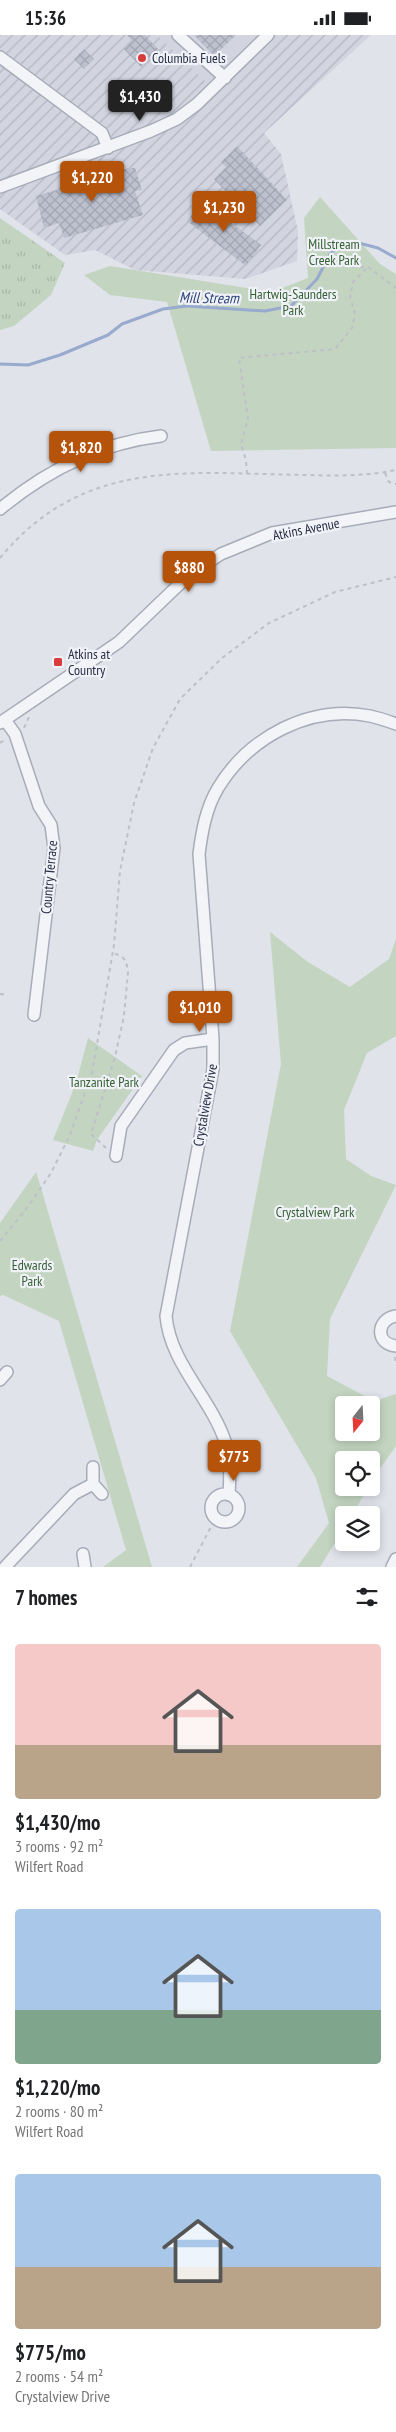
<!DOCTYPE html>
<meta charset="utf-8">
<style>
:root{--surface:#fff;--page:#f2f2f2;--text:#202124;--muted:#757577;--accent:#b45309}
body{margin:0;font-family:"PT Sans Narrow",sans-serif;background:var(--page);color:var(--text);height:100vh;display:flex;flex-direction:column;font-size:19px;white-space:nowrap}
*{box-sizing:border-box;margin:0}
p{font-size:16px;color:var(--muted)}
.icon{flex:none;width:28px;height:28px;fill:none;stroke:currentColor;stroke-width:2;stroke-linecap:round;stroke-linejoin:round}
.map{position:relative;height:1532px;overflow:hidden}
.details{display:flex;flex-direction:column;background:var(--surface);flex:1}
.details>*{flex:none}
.needle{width:32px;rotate:198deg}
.tools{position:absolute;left:335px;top:1361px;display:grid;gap:10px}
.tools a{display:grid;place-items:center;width:45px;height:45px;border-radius:5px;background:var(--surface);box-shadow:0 2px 8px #0003;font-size:25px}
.price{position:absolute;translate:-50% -42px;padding:0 11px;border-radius:5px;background:var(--accent);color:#fff;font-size:16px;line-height:32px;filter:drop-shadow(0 1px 2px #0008)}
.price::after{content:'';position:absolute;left:50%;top:30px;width:15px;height:11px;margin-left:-8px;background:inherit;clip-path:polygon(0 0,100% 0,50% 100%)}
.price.current{background:#222;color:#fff}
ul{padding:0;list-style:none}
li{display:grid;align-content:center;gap:10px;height:265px;padding:0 15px}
li span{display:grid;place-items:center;height:155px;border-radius:5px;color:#555}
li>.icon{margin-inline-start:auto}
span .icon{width:90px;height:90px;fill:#fffc;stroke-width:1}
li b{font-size:21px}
h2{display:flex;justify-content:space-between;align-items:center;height:60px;padding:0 15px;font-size:21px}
.status{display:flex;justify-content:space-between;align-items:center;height:35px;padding:0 25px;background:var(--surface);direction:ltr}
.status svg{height:14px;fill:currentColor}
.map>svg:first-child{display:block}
</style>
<div class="status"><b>15:36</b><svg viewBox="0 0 49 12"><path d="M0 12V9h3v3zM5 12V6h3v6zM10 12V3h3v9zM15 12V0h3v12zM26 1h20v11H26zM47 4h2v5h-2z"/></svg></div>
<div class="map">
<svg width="396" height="1532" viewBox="0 0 396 1532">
<defs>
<pattern id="industrial-furrows" width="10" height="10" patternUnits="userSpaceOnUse" patternTransform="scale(1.25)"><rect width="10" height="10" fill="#d2d5e0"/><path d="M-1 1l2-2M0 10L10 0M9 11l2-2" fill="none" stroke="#b4b7c1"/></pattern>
<pattern id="grass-tufts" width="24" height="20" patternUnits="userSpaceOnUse" patternTransform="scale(1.25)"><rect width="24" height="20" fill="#c3d5c1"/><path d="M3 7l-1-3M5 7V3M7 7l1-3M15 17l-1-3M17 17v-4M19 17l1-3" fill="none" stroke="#a8b7a7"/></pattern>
<pattern id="building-cross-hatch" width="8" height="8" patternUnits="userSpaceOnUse" patternTransform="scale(1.25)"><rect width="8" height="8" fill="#bdc1ce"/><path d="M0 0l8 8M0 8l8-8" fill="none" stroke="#a2a6b2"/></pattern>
</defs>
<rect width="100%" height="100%" fill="#e0e3ea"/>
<path fill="#d2d5e0" d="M157 0H253L206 48Z"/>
<path fill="url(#industrial-furrows)" d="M0 0H157L206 47 253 0H371L264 98 281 119 298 196 297 226 245 244 135 235 95 215 65 220 0 174Z"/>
<path fill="url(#grass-tufts)" d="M0 183 65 228 51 260 14 291 0 295Z"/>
<path fill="#c3d5c1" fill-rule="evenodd" d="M320 162 380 229 396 239V413L211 416 167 267 110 260 84 240 110 231 272 257 308 243 304 183Z
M270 897 308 927 350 952 389 924 396 904V1001L367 1018 344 1075 346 1124 371 1141 396 1150 330 1284 327 1341 374 1366 396 1359V1411L371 1446V1425H344V1452L368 1453 352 1480H344V1493L320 1532H297L329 1488 316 1443 230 1296 281 1029ZM344 1370H371V1398H344Z
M88 1003 142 1041 97 1105 93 1116 53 1105 76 1048Z
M36 1137 41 1153 152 1532H103L126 1515 59 1286 3 1260 0 1261V1188Z"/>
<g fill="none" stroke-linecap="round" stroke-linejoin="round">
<path stroke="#98aacd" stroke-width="3" d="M0 329 28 330 60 320 108 300 122 289 163 274 187 271 265 276 291 271 317 244 330 219 342 208 355 207 378 213 396 223"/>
</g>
<path fill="url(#building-cross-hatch)" d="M127 0H145L159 15 141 32 124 14 132 6Z
M194 0H236L214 21Z
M84 14 94 24 84 34 74 24Z
M237 111 287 165 260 191 214 144 226 132 221 127Z
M129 133H135L142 155 135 156 143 180 64 203 59 188 44 193 36 161Z
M202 166 261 210 246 231 187 186Z"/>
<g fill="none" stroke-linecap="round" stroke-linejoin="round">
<defs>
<path id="minor" d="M178 0 225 43
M0 22 102 98 108 113
M0 152 151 96 177 84 197 69 268 0
M0 474C46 436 101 408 161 401
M5 685 15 699 39 771 51 790 54 813 34 980
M0 688 119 607 189 540 221 519 272 498 396 477
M116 1121 121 1091 174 1015 185 1008 213 1004
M396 1281C376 1284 375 1309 396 1311
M0 1345 7 1337
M93 1432V1449L102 1459
M211 1473a14 14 0 1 1 28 0a14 14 0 1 1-28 0Z
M229 1460C230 1441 231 1424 225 1406 210 1362 170 1328 166 1281L213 1034V1004L199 819C202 796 206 773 218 753 249 702 310 669 370 681 379 683 388 686 396 689
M83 1519 85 1532
M5 1532 74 1459 93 1449
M392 1532 396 1524"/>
</defs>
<use href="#minor" stroke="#a8acb8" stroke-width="14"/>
<path stroke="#bec0c9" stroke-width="2" stroke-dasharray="4 4" stroke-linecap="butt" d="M352 232H368L396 253
M385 438 389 447 396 449
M247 439 246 425 241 409 248 384 239 323 335 314 352 293 355 279 350 262 353 247 368 232
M0 523C85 420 191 439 309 440 338 441 367 441 396 435
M24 693 29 682
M0 708 6 704
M0 959 8 960
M106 1113 91 1099 115 1022 124 981 128 937 126 926 121 921 113 918
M0 1206 27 1173 51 1138 70 1100 92 1038 114 910 120 836 134 768 153 713 180 664 222 623 269 588 335 557 396 542
M395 1322 396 1330
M190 1532 212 1490"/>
<use href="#minor" stroke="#f3f4f8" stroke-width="11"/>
</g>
<g fill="#da3b3b" stroke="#f0f2f8" stroke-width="2">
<circle cx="142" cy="23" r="5"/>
<rect x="53" y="622" width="10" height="10" rx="2.5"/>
</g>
<g text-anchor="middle" stroke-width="4.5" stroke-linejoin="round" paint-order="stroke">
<g font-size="14" fill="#272d43" stroke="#f0f2f8" text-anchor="start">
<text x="152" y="28">Columbia Fuels</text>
<text x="68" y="624">Atkins at<tspan x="68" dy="16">Country</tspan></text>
</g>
<g font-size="14" fill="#356033" stroke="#f0f2f8">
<text x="334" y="214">Millstream<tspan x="334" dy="16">Creek Park</tspan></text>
<text x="293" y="264">Hartwig-Saunders<tspan x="293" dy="16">Park</tspan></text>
<text x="104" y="1052">Tanzanite Park</text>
<text x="315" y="1182">Crystalview Park</text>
<text x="32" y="1235">Edwards<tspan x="32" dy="16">Park</tspan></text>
</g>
<g font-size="14" fill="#272d43" stroke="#f0f2f8">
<text transform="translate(306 494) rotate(-11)" y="5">Atkins Avenue</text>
<text transform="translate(49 842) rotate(-85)" y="5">Country Terrace</text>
<text transform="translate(205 1070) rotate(-80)" y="5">Crystalview Drive</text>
</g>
<g font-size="15" font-style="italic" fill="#2e457b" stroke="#f0f2f8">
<text transform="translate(209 263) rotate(1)" y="5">Mill Stream</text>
</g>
</g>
</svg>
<div class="tools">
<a><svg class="needle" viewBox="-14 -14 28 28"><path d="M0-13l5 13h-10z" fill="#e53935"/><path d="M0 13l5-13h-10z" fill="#757577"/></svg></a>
<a><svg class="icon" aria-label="locate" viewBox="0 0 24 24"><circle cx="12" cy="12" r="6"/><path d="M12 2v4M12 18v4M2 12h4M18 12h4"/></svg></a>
<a><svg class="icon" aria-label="layers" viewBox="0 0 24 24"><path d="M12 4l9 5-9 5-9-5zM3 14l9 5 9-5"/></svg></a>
</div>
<b class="price current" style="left:140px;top:87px">$1,430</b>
<b class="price" style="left:92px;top:168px">$1,220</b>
<b class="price" style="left:224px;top:198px">$1,230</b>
<b class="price" style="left:81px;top:438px">$1,820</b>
<b class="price" style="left:189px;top:558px">$880</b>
<b class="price" style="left:200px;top:998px">$1,010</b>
<b class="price" style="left:234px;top:1447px">$775</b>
</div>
<section class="details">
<h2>7 homes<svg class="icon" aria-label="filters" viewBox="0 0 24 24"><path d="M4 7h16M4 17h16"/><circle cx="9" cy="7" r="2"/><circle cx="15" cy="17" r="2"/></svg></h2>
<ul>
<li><span style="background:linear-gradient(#f6c9c9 65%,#b9a48a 0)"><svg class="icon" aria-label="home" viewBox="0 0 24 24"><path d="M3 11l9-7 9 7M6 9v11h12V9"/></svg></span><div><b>$1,430/mo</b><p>3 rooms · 92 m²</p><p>Wilfert Road</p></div></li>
<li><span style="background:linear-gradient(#a9c7e8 65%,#7fa58c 0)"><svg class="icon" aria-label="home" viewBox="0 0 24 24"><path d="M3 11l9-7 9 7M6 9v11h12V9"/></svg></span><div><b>$1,220/mo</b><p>2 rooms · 80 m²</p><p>Wilfert Road</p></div></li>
<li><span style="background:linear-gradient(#a9c7e8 60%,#b9a48a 0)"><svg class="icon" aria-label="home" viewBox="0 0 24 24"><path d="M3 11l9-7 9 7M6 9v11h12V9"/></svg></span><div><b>$775/mo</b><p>2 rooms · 54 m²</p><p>Crystalview Drive</p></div></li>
</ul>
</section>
